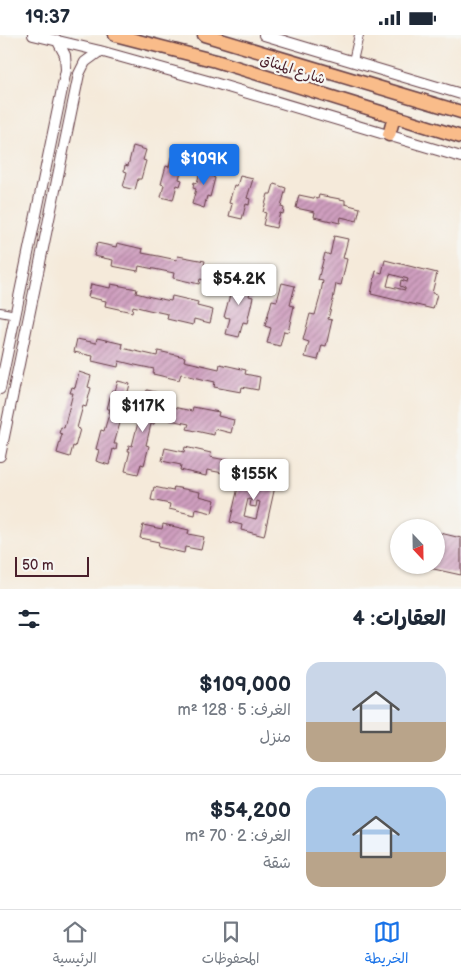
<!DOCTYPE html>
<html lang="ar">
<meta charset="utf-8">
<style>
:root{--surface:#fff;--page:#f6f6f7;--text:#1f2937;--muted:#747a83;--line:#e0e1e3;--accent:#1a73e8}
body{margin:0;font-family:"Balsamiq Sans","Playpen Sans Arabic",sans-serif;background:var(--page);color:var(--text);direction:rtl;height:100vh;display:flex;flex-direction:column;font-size:19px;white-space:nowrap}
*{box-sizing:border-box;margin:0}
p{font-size:16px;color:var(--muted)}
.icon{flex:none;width:28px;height:28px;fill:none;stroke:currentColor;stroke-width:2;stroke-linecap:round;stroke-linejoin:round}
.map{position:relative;height:554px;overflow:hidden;direction:ltr}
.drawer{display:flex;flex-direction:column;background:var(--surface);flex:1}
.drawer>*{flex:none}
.needle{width:32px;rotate:158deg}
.tools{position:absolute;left:390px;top:484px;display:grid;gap:10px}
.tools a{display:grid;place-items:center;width:55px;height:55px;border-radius:50%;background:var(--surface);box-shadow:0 1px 4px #0004;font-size:25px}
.scale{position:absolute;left:15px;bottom:12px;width:74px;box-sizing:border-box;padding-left:5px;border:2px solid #4a1f2b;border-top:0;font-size:14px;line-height:18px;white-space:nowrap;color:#4a1f2b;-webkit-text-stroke:4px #f6f6f2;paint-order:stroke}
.price{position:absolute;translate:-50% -42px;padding:0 11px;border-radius:5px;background:#fff;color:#222;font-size:16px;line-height:32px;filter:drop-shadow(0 1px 2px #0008)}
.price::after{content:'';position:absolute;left:50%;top:30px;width:15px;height:11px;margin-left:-8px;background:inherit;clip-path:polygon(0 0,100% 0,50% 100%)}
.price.on{background:var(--accent);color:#fff}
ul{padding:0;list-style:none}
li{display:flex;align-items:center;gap:15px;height:125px;padding:0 15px}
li+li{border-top:1px solid var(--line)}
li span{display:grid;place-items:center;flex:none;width:140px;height:100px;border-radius:15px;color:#555}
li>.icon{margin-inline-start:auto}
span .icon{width:60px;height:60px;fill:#fffc;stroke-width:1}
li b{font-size:21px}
h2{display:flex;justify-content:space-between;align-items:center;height:60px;padding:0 15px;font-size:21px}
.status{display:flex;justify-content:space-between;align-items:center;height:35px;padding:0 25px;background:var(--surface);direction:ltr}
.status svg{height:14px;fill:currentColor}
.tabs{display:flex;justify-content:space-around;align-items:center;height:70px;border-top:1px solid var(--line);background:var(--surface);font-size:14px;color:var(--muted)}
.tabs a{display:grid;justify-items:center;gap:2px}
.tabs .on{color:var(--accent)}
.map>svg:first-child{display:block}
</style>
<div class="status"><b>19:37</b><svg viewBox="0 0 49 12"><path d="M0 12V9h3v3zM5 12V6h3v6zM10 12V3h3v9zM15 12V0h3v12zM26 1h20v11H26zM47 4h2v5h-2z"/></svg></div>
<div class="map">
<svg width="461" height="554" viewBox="0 0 461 554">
<defs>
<pattern id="building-hatch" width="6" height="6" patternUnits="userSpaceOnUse" patternTransform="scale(1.25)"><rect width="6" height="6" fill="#cf9fbf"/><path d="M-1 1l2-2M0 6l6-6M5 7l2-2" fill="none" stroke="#aa819b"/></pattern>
</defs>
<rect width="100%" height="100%" fill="#f6f6f2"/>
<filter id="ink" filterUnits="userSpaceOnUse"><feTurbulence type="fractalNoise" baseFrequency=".02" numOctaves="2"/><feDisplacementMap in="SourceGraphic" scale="10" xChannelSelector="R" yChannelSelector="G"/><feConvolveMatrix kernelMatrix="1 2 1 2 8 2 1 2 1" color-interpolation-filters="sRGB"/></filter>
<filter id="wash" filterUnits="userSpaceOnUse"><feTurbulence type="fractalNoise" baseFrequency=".0096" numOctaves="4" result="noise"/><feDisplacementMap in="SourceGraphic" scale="20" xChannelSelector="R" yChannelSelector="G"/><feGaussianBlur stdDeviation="1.12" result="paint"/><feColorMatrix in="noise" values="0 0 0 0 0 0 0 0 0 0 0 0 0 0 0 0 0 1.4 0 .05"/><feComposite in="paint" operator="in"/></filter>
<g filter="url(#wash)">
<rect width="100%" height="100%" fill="#f5eada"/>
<g id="blocks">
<path fill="url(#building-hatch)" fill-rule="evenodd" d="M133 111 146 115 143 125 146 126 141 144H138L135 155 123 152 127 137 124 136 125 130 128 131Z
M171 122 184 125 179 144 182 145 180 151 177 150 173 165 161 162 164 150 161 149 166 131 169 132Z
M202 129 215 132 213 142 215 143 210 162 207 161 204 173 192 169 196 154 193 153 194 147 197 148Z
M240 141 253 144 247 163 250 164 249 170 246 169 242 184 229 181 232 169 229 168 234 150 237 151Z
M274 149 286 153 281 172 284 173 283 179 280 178 276 193 263 190 266 178 263 177 268 159H271Z
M299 160 318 164 319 160 345 165V169L360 173 357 186 341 182 340 188 314 182 315 177 296 173Z
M334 201 348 204 343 223 347 224 341 250 336 249 333 265 328 284 332 285 326 311 322 310 318 325 305 322 309 307 303 305 310 279 315 280 320 262 323 246 318 245 325 218 330 220Z
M97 208 116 212 117 208 143 214 142 218 158 221 177 225 178 221 205 226 204 230 219 234 216 247 200 244 199 249 173 243 174 238 139 231 138 236 112 231 113 225 94 221Z
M385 225 437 238 432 258 437 259 433 274 371 259 376 236 382 238ZM390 239 408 244 407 247 401 245 400 251 405 253V255L387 251Z
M241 238 254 242 249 261 253 262 247 288 243 287 239 302 226 299 230 283 224 282 231 256 236 257Z
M282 248 295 251 290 270 294 271 288 297 284 296 280 311 267 308 271 293 265 291 272 265 277 266Z
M91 249 110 253 111 249 137 254 136 258 151 262 171 266 172 261 198 267 197 271 213 275 210 288 194 284 193 290 167 284 168 279 149 275 133 271 132 277 105 271 106 266 88 262Z
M97 303 123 309 122 313 157 321 158 316 185 322 184 326 219 334 220 329 246 335 245 339 260 342 258 355 242 352 241 357 214 352 215 347 181 339 179 345 153 339 154 334 135 330 119 326 118 332 92 326 93 321 74 317 77 304 96 308Z
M79 337 91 341 88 352 91 353 86 372 83 371 77 393 80 394 75 412 73 411 70 422 57 418 62 399 59 398 61 392 64 393 73 358H70L72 352 75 353Z
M118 346 130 349 125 368 128 369 126 375 124 374 114 409H117L116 415 113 414 109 430 96 426 99 415 96 414 101 395 104 396 107 386 110 374H107L112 355 115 356Z
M147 355 159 358 156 370 159 371 154 389H151L146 410 149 411 144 430 141 429 138 439 125 436 130 416H128L129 410 132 411 141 376 138 375 140 369 143 370Z
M173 372 192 376 193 372 219 377 218 381 234 385 231 398 215 394 214 400 187 394 189 389 170 385Z
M185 412 211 418 210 422 226 425 223 438 207 435 206 441 180 435 181 430 162 426 165 413 184 417Z
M242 435 262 440 264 435 278 438 264 501 241 495 242 490 230 487ZM248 464 251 465 250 471 256 472 257 466 260 467 256 484 244 481Z
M154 452 173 456 174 452 200 457 199 461 215 465 212 478 196 474 195 480 169 474 170 469 151 465Z
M163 489 189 495 188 499 204 502 201 515 185 512 184 518 158 512 159 507 140 503 143 490 162 494Z
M436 497 461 503V540L420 531 436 530Z"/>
</g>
</g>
<g filter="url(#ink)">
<use href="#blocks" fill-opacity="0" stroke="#643d45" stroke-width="1"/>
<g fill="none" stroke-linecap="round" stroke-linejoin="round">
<defs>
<path id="minor" d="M353 26 359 0
M0 277 16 280"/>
<path id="tertiary" d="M33 0 100 16 211 47 461 122
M264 0 461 59
M0 354 66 35 65 20 57 5
M0 421 79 39 85 27 100 16"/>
<path id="primary" d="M115 0 216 26 461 102
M204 0 461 77
M389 100 394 82"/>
</defs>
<use href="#minor" stroke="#643d45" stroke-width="10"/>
<use href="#tertiary" stroke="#643d45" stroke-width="12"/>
<use href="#primary" stroke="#643d45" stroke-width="15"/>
<use href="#minor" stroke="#fff" stroke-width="8"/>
<use href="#tertiary" stroke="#fff" stroke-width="10"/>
<use href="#primary" stroke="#f9bc8a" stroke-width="12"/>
</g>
</g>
<g text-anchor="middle" stroke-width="4.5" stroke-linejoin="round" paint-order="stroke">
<g font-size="14" fill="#4a1f2b" stroke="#f6f6f2">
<text transform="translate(293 34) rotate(18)" y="5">شارع الميثاق</text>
</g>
</g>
</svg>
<div class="tools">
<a><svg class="needle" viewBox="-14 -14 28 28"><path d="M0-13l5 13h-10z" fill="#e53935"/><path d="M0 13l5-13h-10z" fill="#747a83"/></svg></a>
</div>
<div class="scale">50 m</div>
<b class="price on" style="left:204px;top:151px">$109K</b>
<b class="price" style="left:239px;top:271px">$54.2K</b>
<b class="price" style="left:143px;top:398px">$117K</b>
<b class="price" style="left:254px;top:466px">$155K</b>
</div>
<section class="drawer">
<h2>العقارات: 4<svg class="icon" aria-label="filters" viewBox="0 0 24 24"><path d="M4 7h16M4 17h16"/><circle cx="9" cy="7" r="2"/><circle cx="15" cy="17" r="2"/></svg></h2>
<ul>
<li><span style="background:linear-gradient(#c9d6e8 60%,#b9a48a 0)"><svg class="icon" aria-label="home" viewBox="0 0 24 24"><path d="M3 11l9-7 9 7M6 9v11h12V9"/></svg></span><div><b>$109,000</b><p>الغرف: 5 · 128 m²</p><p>منزل</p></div></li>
<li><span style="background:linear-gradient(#a9c7e8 65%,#b9a48a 0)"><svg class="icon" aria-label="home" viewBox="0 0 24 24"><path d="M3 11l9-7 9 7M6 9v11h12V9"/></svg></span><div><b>$54,200</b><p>الغرف: 2 · 70 m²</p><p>شقة</p></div></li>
</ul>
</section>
<nav class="tabs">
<a class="on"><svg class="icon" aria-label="map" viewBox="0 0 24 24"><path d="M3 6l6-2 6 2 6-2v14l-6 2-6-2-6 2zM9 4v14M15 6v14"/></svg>الخريطة</a>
<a><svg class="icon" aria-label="saved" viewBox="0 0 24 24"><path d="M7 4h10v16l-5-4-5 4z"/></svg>المحفوظات</a>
<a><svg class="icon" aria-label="home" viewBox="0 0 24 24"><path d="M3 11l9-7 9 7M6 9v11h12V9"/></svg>الرئيسية</a>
</nav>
